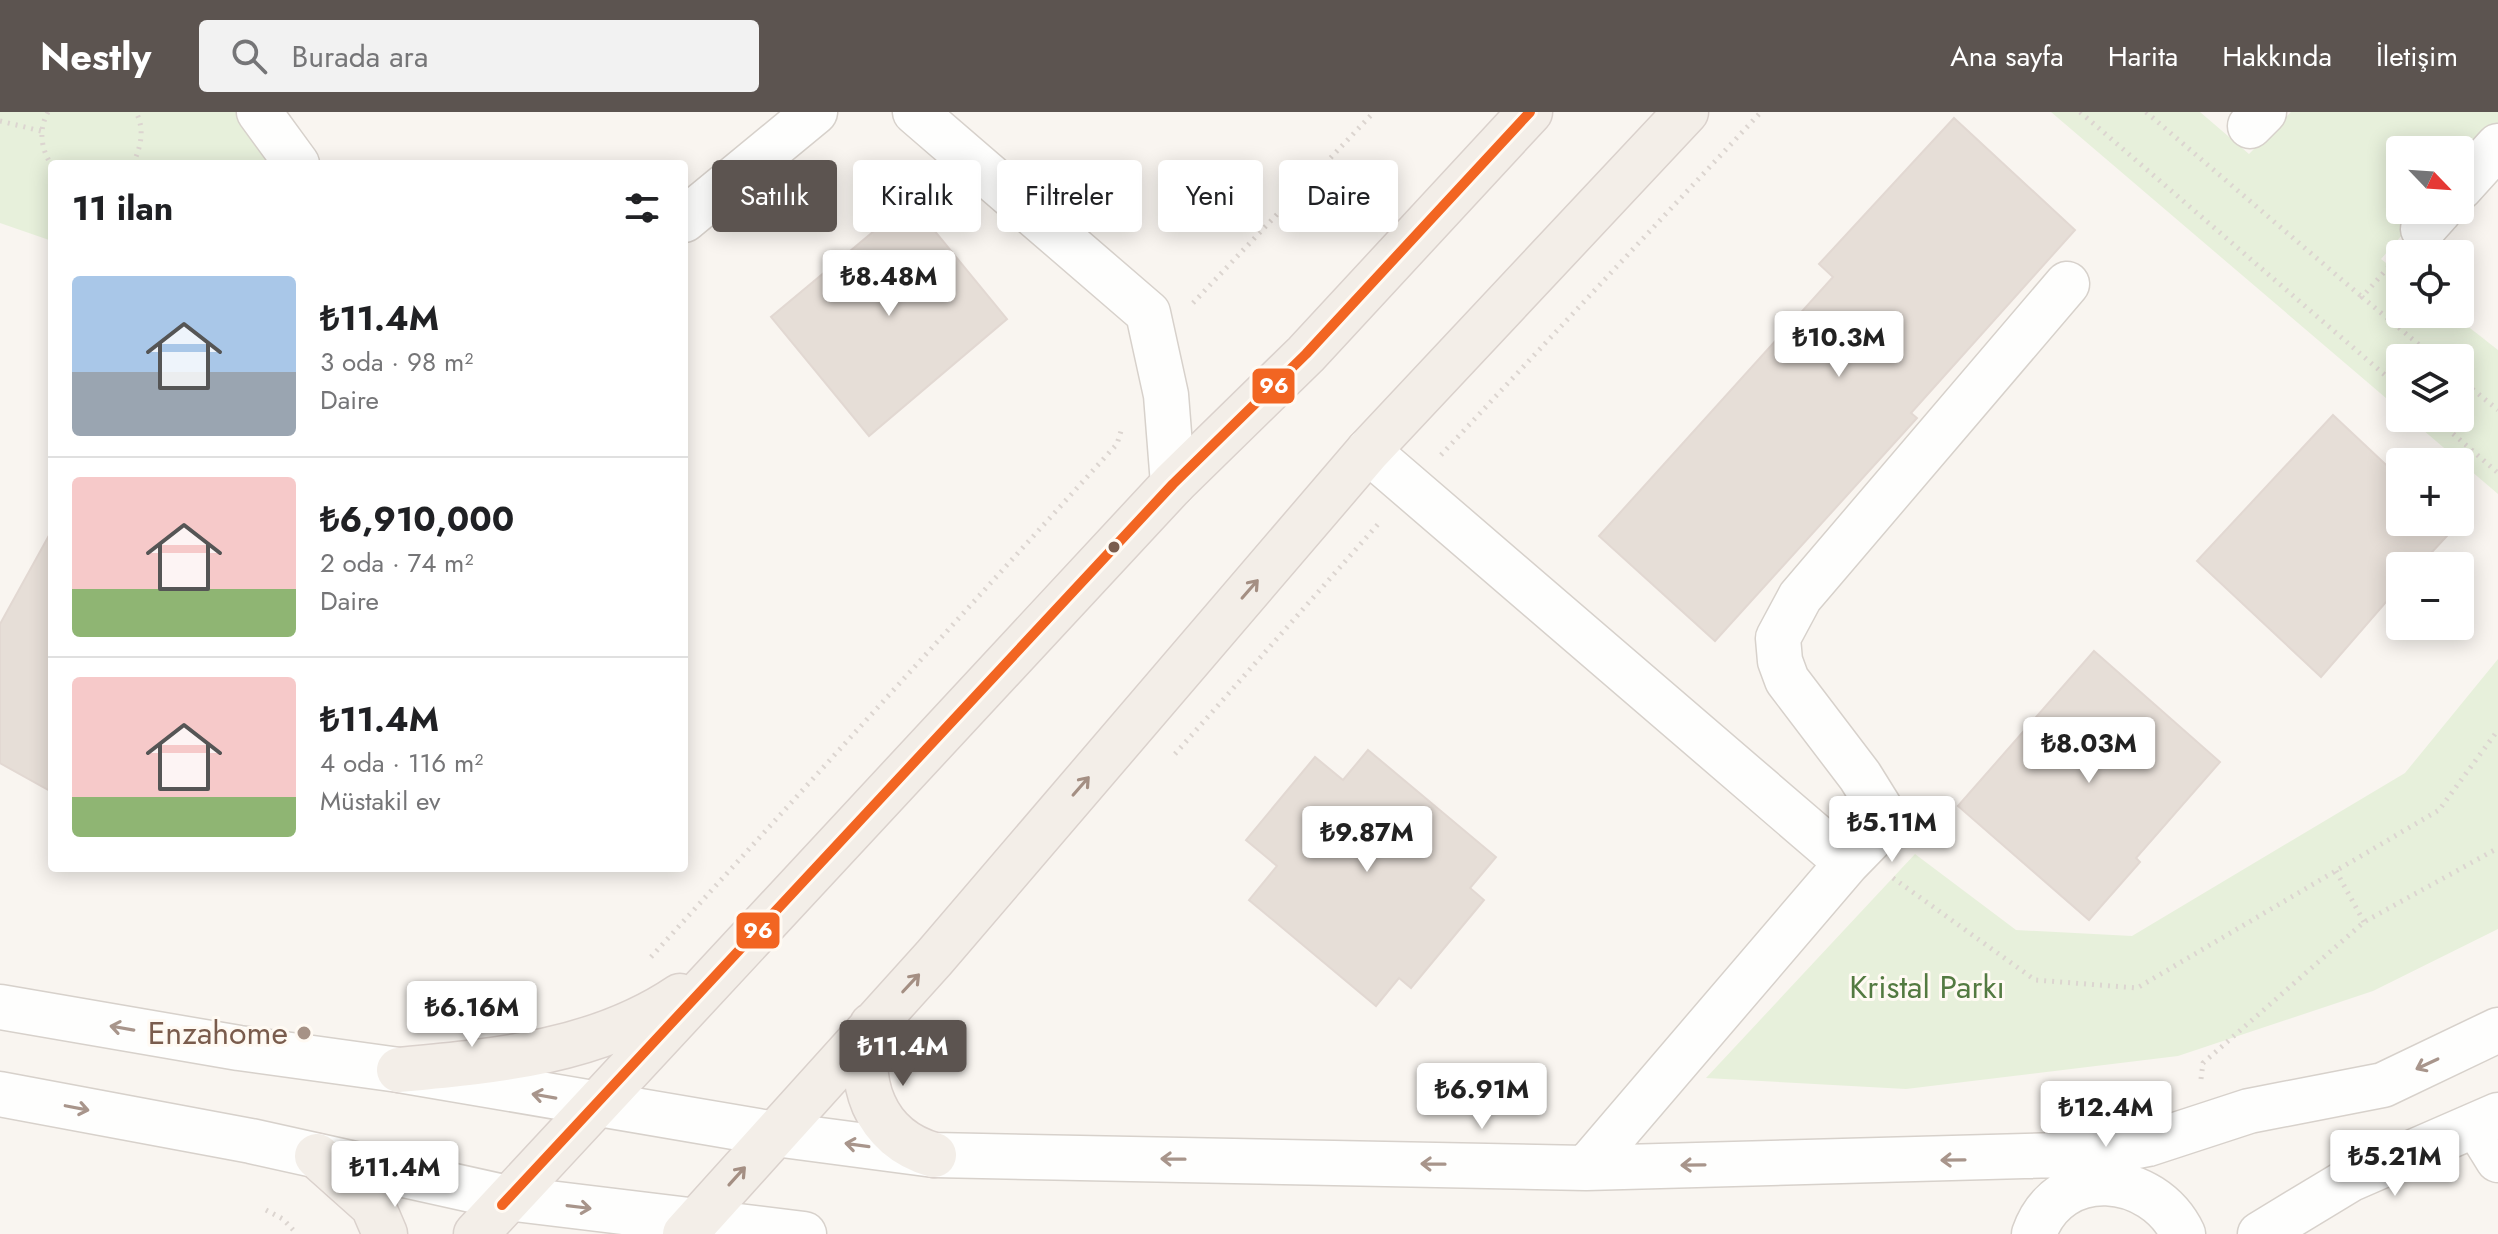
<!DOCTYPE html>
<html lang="tr">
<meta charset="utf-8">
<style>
:root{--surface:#fff;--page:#f2f2f2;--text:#202124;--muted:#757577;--line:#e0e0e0;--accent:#5c5450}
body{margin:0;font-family:Jost,sans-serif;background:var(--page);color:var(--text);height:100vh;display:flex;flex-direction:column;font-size:30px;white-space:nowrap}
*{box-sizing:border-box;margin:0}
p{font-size:26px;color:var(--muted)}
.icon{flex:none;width:44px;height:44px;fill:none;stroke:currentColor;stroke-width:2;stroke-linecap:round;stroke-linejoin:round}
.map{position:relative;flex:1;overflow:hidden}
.panel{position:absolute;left:48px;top:48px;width:640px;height:712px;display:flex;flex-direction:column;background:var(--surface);border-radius:8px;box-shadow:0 4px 20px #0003}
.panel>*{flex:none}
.banner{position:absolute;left:712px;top:48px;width:760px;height:72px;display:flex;gap:16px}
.needle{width:52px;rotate:115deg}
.tools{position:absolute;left:2386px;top:24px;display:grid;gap:16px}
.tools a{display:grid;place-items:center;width:88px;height:88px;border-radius:8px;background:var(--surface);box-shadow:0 4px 20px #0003;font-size:40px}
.price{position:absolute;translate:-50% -68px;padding:0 18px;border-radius:8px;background:#fff;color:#222;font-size:26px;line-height:52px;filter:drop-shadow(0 2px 4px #0008)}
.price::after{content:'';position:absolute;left:50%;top:48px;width:24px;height:18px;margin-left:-12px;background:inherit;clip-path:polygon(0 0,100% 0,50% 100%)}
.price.active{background:var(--accent);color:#fff}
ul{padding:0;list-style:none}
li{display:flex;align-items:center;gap:24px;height:200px;padding:0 24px}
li+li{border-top:2px solid var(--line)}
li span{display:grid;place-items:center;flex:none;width:224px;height:160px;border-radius:8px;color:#555}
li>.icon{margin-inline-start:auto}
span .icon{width:96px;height:96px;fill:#fffc;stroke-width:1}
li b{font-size:34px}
h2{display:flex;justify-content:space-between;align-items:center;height:96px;padding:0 24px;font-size:34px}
.pill{padding:0 28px;border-radius:8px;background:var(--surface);box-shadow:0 4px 20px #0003;font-size:28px;line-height:72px}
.pill.active{background:var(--accent);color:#fff}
header{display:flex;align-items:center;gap:48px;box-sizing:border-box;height:112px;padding:0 40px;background:var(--accent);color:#fff}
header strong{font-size:38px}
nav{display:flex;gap:44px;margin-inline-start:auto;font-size:28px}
.search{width:560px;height:72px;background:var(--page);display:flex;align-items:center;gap:20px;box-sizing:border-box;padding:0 28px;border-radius:8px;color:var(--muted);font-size:30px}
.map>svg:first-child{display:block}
</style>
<header>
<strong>Nestly</strong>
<div class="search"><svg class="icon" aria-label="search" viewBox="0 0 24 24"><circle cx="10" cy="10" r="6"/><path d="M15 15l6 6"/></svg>Burada ara</div>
<nav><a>Ana sayfa</a><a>Harita</a><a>Hakkında</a><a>İletişim</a></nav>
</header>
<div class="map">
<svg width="2498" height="1122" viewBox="0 0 2498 1122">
<rect width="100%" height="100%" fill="#f9f5f0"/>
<path fill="#e7f0db" d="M0 0H241L277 52H52V129L0 111Z
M2051 0H2200L2249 42 2291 0H2498V13L2460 57V38H2400V98H2424L2381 147 2400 162V202H2452L2498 238V382L2409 306H2460V246H2400V298Z
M2498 547V817L2373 879 2178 944 1906 977 1706 966 1915 742 2016 818 2132 824 2405 661Z"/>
<path fill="#e6ded7" stroke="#e2d8d2" stroke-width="2" d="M1954 6 2075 118 1911 301 1917 306 1715 529 1599 424 1833 165 1819 152Z
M910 89 1007 207 869 324 771 205Z
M2333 303 2400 366V410H2460L2419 454H2400V474L2321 565 2197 449Z
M52 418V680L0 651V512Z
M2094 539 2220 650 2136 746 2140 750 2089 808 1958 694Z
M1368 638 1496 745 1470 776 1484 788 1411 876 1399 866 1376 894 1249 788 1277 754 1246 728 1315 645 1343 668Z"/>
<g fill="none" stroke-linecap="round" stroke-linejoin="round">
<defs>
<path id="minor" d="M259 0 297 52
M915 0 1148 201 1166 283 1173 372
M2250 14 2264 0
M2460 76 2498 34
M684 108 815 0
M2423 117 2440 98
M1368 339 1847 751 1586 1056
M1847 751 1888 709 1860 664 1787 568 1780 549 1778 526 1800 485 2067 172
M0 895 239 936 399 958 775 1022 934 1043 1586 1056 2097 1042 2148 1032 2249 999 2383 973 2498 918
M0 982 251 1029 508 1086 804 1122
M2477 1014 2498 1048
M2034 1122C2059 1050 2153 1059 2183 1122
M2260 1122 2351 1067 2498 1003"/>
<path id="major" d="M872 913C854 968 874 1026 934 1043
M399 958C497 949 597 940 680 884
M317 1044 373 1094 385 1122
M476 1122 1173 372 1306 242 1530 0
M685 1122 934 846 1368 339 1686 0"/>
</defs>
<use href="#minor" stroke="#d7d1cb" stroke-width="47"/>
<use href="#major" stroke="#dad1cc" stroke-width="47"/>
<path stroke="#dcd5d0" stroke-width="5" stroke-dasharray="2 6" stroke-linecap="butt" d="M48 0C38 18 41 37 52 54
M2080 0 2400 276
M2146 0 2362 185
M0 9 41 19
M133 52C141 34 145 18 136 0
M2394 149 2362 185 2435 246
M1193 191 1374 0
M2460 267 2498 298
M2435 306 2498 361
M1441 343 1761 0
M1175 642 1380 410
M2336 759 2364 810
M1893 766 2035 868 2137 876 2439 698 2498 618
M651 845 1117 332 1121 319
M2201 967 2203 951 2364 810 2498 736
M266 1098 283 1107 297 1122"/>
<use href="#minor" stroke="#fefefd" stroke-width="44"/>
<use href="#major" stroke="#f3eee8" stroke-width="44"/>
<defs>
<path id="bus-1" d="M502 1093 1173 372 1306 242 1530 0"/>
</defs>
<use href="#bus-1" stroke="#fffaf3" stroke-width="16"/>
<use href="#bus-1" stroke="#f26522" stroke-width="10"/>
</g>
<defs><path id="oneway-shaft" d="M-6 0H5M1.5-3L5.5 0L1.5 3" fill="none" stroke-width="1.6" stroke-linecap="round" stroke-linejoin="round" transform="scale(2)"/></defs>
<g stroke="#a48f83">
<use href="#oneway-shaft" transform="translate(1250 477) rotate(-49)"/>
<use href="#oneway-shaft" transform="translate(1081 674) rotate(-49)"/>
<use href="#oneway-shaft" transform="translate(911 871) rotate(-47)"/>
<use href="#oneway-shaft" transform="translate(737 1064) rotate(-48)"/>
</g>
<g stroke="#a8958b">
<use href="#oneway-shaft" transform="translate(122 916) rotate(-170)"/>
<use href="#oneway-shaft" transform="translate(2427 952) rotate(155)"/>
<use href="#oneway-shaft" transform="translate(544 984) rotate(-170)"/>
<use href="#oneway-shaft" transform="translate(77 996) rotate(11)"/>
<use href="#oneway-shaft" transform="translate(857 1033) rotate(-172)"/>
<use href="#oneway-shaft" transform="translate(1173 1047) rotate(-179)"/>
<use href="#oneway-shaft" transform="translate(1953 1048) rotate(179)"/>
<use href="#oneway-shaft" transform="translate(1433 1052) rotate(-179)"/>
<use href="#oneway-shaft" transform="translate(1693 1053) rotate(179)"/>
<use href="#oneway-shaft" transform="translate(579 1095) rotate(7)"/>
</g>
<circle fill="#7a5c4d" stroke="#fffaf3" stroke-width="3" cx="1114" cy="435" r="7"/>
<circle fill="#a69286" stroke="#fffaf3" stroke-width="3" cx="304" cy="921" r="8"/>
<g text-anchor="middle" stroke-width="6" stroke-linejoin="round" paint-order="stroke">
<g font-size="32" fill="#537a41" stroke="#fffaf3">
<text x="1927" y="886">Kristal Parkı</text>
</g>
<g font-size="32" fill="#7a5c4d" stroke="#fffaf3" text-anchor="end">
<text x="288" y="932">Enzahome</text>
</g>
</g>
<g stroke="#fffaf3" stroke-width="3">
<rect x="1251" y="255" width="45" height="38" rx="8" fill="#f26522"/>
<rect x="735" y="799" width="46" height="39" rx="8" fill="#f26522"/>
</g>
<g font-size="22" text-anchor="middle" font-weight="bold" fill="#fff">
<text x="1274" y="281">96</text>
<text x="758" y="826">96</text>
</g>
</svg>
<div class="tools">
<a><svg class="needle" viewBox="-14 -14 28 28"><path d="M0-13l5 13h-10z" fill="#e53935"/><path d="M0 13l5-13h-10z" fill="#757577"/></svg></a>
<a><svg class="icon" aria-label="locate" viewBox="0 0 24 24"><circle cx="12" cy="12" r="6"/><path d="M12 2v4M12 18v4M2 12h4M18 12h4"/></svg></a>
<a><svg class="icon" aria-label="layers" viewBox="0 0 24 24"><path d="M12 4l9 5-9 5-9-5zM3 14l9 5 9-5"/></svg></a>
<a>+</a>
<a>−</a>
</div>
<b class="price" style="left:889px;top:206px">₺8.48M</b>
<b class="price" style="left:1839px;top:267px">₺10.3M</b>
<b class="price" style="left:2089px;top:673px">₺8.03M</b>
<b class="price" style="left:1892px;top:752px">₺5.11M</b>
<b class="price" style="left:1367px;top:762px">₺9.87M</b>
<b class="price" style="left:472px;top:937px">₺6.16M</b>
<b class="price active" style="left:903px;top:976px">₺11.4M</b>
<b class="price" style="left:1482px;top:1019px">₺6.91M</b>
<b class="price" style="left:2106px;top:1037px">₺12.4M</b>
<b class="price" style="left:2395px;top:1086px">₺5.21M</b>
<b class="price" style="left:395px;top:1097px">₺11.4M</b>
<div class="banner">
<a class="pill active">Satılık</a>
<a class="pill">Kiralık</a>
<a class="pill">Filtreler</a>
<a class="pill">Yeni</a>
<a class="pill">Daire</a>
</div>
<section class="panel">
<h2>11 ilan<svg class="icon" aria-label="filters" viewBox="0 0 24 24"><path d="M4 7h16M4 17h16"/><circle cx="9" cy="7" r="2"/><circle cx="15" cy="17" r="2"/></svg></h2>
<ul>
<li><span style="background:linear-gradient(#a9c7e8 60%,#9aa5b1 0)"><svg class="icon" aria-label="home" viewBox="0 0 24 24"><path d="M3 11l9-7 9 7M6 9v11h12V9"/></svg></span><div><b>₺11.4M</b><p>3 oda · 98 m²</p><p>Daire</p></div></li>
<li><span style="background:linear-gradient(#f6c9c9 70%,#8fb573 0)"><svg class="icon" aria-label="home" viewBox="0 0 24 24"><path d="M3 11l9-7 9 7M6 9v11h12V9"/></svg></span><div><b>₺6,910,000</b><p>2 oda · 74 m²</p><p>Daire</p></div></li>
<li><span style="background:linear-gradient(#f6c9c9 75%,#8fb573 0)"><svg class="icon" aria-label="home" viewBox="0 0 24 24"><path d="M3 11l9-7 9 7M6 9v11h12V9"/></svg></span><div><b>₺11.4M</b><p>4 oda · 116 m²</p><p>Müstakil ev</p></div></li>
</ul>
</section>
</div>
